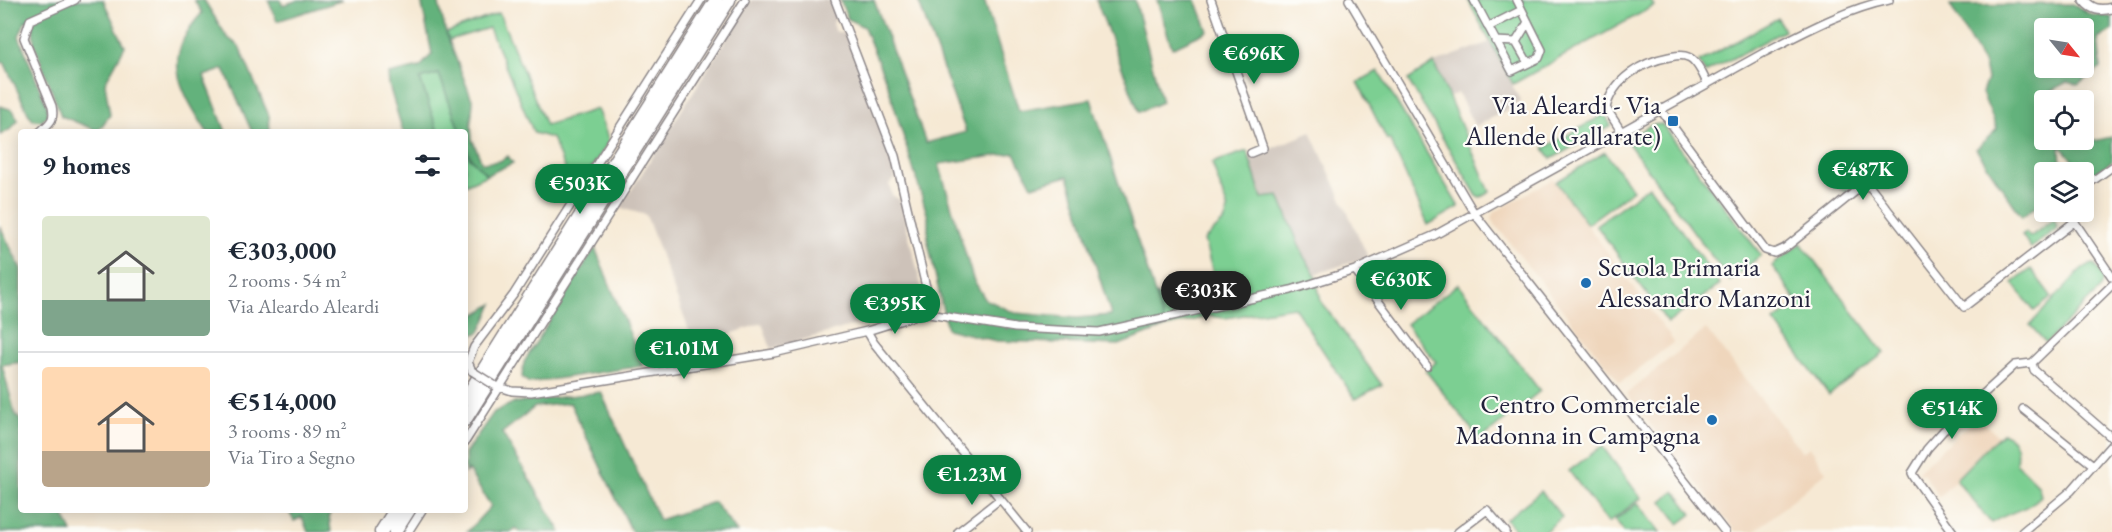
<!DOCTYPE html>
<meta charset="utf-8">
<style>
:root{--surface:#fff;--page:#f6f6f7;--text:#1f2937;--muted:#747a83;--line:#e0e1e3;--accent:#0b8043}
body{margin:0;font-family:"EB Garamond",serif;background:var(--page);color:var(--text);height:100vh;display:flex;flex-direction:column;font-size:22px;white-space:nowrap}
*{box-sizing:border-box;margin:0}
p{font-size:20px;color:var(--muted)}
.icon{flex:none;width:33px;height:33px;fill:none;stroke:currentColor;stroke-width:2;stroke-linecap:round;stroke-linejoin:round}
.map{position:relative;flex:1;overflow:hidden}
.panel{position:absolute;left:18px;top:129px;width:450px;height:384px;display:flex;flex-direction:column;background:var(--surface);border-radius:6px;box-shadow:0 3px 15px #0003}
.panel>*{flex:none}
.needle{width:39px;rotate:120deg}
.fabs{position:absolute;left:2034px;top:18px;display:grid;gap:12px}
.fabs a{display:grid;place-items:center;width:60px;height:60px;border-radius:6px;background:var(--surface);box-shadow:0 3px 15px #0003;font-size:30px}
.price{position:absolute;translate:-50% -51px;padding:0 14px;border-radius:21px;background:var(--accent);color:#fff;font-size:20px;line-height:39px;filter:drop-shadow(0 2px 3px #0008)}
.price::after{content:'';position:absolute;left:50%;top:36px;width:18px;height:14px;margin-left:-9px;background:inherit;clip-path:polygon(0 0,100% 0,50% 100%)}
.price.active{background:#222;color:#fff}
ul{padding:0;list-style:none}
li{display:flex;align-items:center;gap:18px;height:150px;padding:0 24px}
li+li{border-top:2px solid var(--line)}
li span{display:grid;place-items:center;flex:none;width:168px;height:120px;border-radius:6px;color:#555}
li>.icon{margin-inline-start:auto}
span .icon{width:72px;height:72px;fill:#fffc;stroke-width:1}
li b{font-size:26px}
h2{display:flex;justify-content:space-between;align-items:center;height:72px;padding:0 24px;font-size:26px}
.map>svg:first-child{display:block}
</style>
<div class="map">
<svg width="2112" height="532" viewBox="0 0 2112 532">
<rect width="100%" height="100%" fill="#fdfcf7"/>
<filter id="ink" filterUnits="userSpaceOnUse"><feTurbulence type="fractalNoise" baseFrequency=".0167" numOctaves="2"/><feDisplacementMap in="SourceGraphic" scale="12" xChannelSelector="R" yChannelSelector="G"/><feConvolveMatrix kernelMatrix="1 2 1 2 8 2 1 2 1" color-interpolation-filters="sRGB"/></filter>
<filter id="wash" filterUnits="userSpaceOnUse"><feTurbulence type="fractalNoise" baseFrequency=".008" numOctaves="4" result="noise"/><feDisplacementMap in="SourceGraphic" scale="24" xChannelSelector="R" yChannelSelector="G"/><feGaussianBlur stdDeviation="1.35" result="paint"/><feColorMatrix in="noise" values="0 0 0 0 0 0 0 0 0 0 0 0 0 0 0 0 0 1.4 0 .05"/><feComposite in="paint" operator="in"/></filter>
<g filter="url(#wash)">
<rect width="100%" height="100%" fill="#f6e9d4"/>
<path fill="#efd6bc" d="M1553 179 1674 342 1620 383 1491 219 1493 213Z
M1706 329 1802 452 1810 447 1826 472 1754 532H1736L1626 394Z
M1977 417 1999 437 1939 497 1923 473 1918 475 1919 470Z"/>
<path fill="#cdc2b9" d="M751 0H831L837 17 833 23 835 31 846 34 891 159 895 179 889 184 892 195 900 200 925 301 924 308 920 310 918 307 771 349 762 323 697 346 701 360 698 361 688 357 686 351 684 343 691 336 646 215 620 208Z
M1490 42 1521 102 1475 127 1458 93 1449 97 1434 63Z
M1311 132 1368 257 1315 274 1304 257 1279 197 1262 198 1249 158Z"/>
<path fill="#7bcf92" stroke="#4e7866" stroke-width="1.5" d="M1468 0H1652L1651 1 1654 6 1513 84Z
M499 13 546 125 597 109 609 141 583 182 573 189 552 138 534 133 489 28 449 40 446 33Z
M1778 18 1784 31 1705 73 1699 62Z
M1434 63 1490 192 1481 197 1477 196 1408 80Z
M1378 71 1459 207 1428 225 1390 140H1387L1358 82Z
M439 74 460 132H438L420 79Z
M1605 114 1611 126 1551 159 1544 148Z
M1662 124 1761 255 1730 281 1625 139 1651 125Z
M465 146 469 157 487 175 465 185Z
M1247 151 1262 198 1279 196 1304 257 1315 274 1321 301 1382 385 1355 399 1294 307 1225 318 1210 316 1166 327 1155 293 1165 301 1213 295 1217 288 1204 240 1225 220 1228 210 1212 163Z
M1605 152 1633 190 1587 224 1556 182Z
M1842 158 1861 178 1860 182 1845 192 1841 190 1828 173V170Z
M1649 186 1720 284 1668 323 1596 225Z
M2054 219 2057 226 2055 230 2031 248 2022 235 2026 232 2030 237Z
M1801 243 1884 353 1829 395 1774 321 1799 304 1772 266Z
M2094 264 2104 278 2101 288 2046 343 2030 325 2077 274 2086 266Z
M2031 269 2052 297 2034 311 2013 283Z
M1458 284 1540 391 1480 440 1426 371 1436 362 1406 324Z
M2003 433C2017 440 2018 448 2016 463L2038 485 2041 496C2028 510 2008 512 1991 523L1956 479 1990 444Z
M1602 446 1641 498 1608 523 1569 471Z
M1541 491 1562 517 1544 532H1517L1506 519Z
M1675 491 1692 514 1679 524 1662 501Z
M1638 503 1660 532H1624L1615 520Z"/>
<path fill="#64b27c" stroke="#436a5c" stroke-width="1.5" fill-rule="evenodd" d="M0 0H103L125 46 105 83 110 115 98 131 61 116 34 43 33 26 26 20 19 36 47 107V116L42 121 33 120 28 113 4 62 0 63Z
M194 0H204L227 37 239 46 269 116 270 132H252L224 69 204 76 226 132H207C179 87 160 58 202 13Z
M268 0H281L282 5 299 0H343L277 21Z
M421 0H438L446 33 473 102 471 123 472 139 482 163 500 161 508 156 513 163 487 175C471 159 465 155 465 132H460L439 74 420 79 438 132H403L389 85 388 74 420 67 432 54Z
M840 0H874L926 143 966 132 918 0H984L1019 111 1091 99 1166 327 1119 345 996 341 947 329 928 242V217L888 86 864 27 848 19ZM1015 153 1032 186 1068 176 1111 315 1077 318 1015 313 985 299 973 279 939 164Z
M1096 0H1135L1162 102 1139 112Z
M1157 0H1196L1208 31 1172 48Z
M2073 4 2091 15 2112 17V30L2098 39 2101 68 2078 85 2067 82 2052 90 2059 100H2044V140H2084V131L2094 141 2112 137V161L2093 174 2078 167 2060 145 2061 172H2044V200L2022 217 1976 149 1997 129 1982 93 1987 79 1984 65 1950 5ZM2044 28H2084V68H2044Z
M0 106 13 110 18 120 11 129 0 135Z
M0 226 21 269V362L2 365 15 413 21 421V510H61L72 532H0Z
M595 248 643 366 529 383 522 377 524 362Z
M493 304 480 332 465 338V321Z
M601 392 659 520 714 502 737 532H632L570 403 535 407 502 433 561 532H521L515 528 511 532H467L491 506 468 470 465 473V453L494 412 513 403Z
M288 510H332L329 515 331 532H308L302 517 294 521Z"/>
</g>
<g filter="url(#ink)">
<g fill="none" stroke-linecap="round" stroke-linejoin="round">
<defs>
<path id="street" d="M835 0 895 156 926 287 929 314
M1211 0 1263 148 1251 153
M1349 0 1474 213 1725 532
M1474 0 1512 71 1539 58 1542 50 1517 0
M1488 27 1522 10
M1495 41 1516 42 1528 22
M1516 42 1528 63
M1660 109 1765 250 1774 253 1785 248 1862 186 1870 187 1964 307 2074 222
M1621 131 1606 108C1613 79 1642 62 1669 57 1675 56 1682 54 1688 57 1697 60 1703 75 1707 83
M40 132C50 122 55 121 52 106L24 38 30 20 75 0
M2084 187 2112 167
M2068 212 2112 277
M1355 270 1427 366
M2112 285 2032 363 2034 370 2112 438
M867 331 874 343 1027 532
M472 371 468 362 474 347 514 294 701 0
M494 385 512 391 531 392 774 353 867 331 915 316 929 314 1015 328 1099 332 1291 290 1355 270 1435 235 1765 52C1804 32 1846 9 1889 0
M2023 409 2093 465
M465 442 745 0
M408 532 422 510
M958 532 1000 499
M1458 532 1487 510 1506 532
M1953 532 1914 477 1912 473 1927 449 1943 431 2015 365 2032 363
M2022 532 2071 491 2112 444"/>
<path id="secondary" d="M2084 0C2092 10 2100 11 2112 8"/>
<path id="highway" d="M465 399 716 0
M465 420 729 0
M381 532 395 510
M395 532 409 510"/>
</defs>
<use href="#street" stroke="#8c8688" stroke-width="10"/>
<use href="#secondary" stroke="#8c8688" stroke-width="12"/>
<use href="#highway" stroke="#8c8688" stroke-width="15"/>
<use href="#street" stroke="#fff" stroke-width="7"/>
<use href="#secondary" stroke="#fff" stroke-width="9"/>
<use href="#highway" stroke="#fff" stroke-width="12"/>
<defs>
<path id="street-bridge" d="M472 371 494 385"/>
</defs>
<use href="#street-bridge" stroke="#8c8688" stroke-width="10" stroke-linecap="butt"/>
<use href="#street-bridge" stroke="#fff" stroke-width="7"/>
</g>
</g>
<g fill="#1f6fb2" stroke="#fdfcf7" stroke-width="2">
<rect x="1667" y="115" width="12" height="12" rx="3"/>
<circle cx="1586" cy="283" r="6"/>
<circle cx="1712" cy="420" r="6"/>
</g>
<g text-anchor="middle" stroke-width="4.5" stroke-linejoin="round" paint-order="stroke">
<g font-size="27" fill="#22223b" stroke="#fdfcf7" text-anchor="end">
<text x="1661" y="114">Via Aleardi - Via<tspan x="1661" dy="31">Allende (Gallarate)</tspan></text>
<text x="1598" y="276" text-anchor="start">Scuola Primaria<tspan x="1598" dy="31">Alessandro Manzoni</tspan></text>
<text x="1700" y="413">Centro Commerciale<tspan x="1700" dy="31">Madonna in Campagna</tspan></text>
</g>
</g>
</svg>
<div class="fabs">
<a><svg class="needle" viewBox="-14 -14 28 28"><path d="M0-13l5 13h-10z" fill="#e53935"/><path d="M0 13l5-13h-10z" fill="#747a83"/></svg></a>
<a><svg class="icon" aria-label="locate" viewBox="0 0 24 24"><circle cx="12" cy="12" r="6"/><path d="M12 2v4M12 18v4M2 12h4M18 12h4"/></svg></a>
<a><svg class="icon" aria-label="layers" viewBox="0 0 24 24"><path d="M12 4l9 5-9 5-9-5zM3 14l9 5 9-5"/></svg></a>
</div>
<b class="price" style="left:1254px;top:85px">€696K</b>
<b class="price" style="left:1863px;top:201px">€487K</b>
<b class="price" style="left:580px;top:215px">€503K</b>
<b class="price" style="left:1401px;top:311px">€630K</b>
<b class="price active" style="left:1206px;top:322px">€303K</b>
<b class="price" style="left:895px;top:335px">€395K</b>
<b class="price" style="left:684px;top:380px">€1.01M</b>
<b class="price" style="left:1952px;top:440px">€514K</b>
<b class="price" style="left:972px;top:506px">€1.23M</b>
<section class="panel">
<h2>9 homes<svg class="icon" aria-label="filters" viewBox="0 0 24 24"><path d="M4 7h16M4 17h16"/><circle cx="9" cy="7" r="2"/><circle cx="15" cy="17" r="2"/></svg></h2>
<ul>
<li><span style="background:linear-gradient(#dfe7d0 70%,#7fa58c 0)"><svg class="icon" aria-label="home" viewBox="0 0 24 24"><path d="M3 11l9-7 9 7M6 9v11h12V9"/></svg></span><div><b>€303,000</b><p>2 rooms · 54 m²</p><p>Via Aleardo Aleardi</p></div></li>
<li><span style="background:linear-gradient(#ffd9b3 70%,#b9a48a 0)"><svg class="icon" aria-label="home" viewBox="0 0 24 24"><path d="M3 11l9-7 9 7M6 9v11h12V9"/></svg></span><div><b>€514,000</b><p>3 rooms · 89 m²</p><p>Via Tiro a Segno</p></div></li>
</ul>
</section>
</div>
